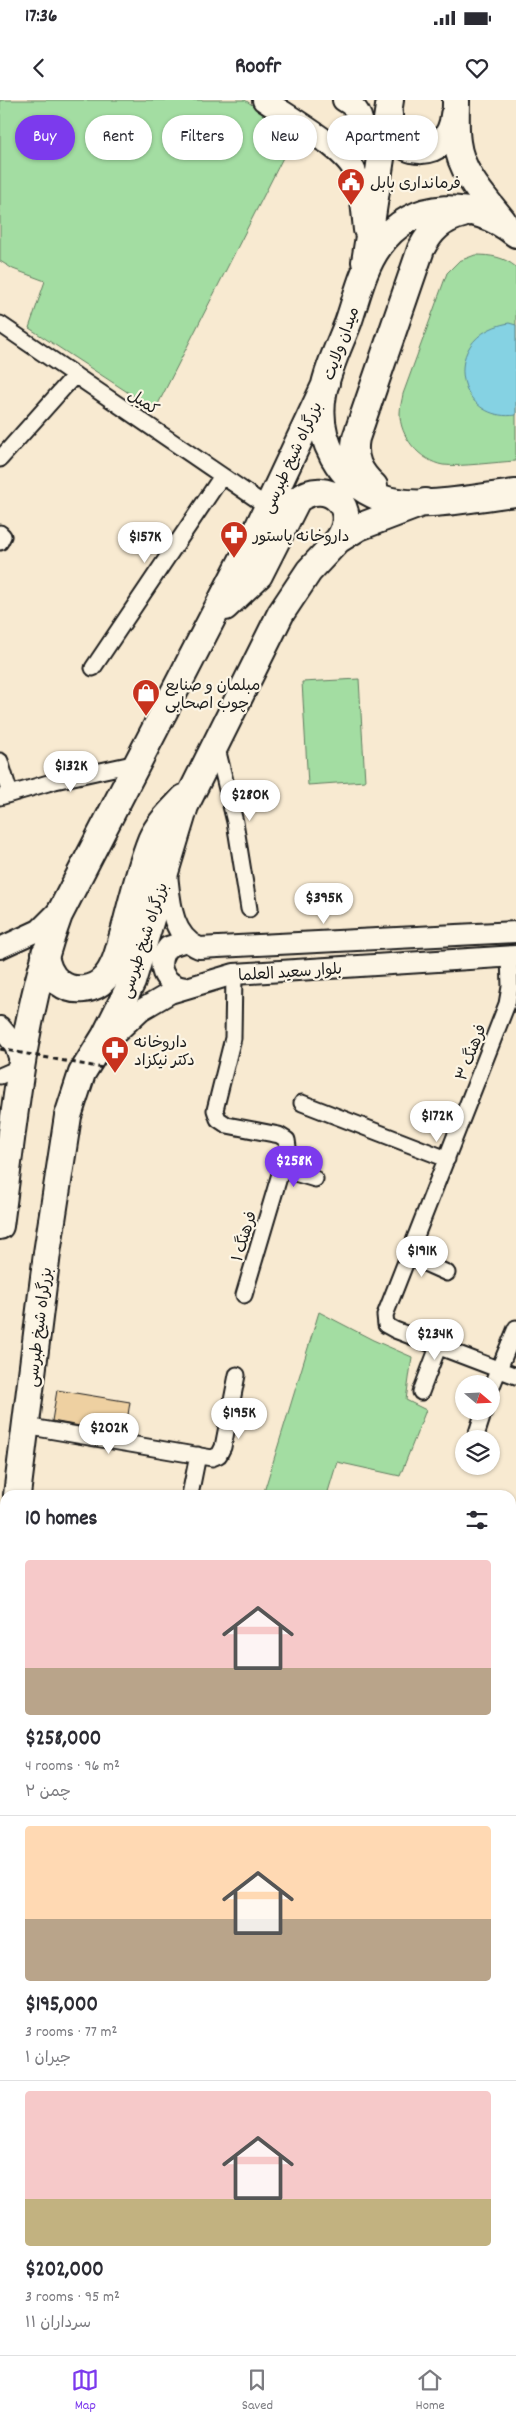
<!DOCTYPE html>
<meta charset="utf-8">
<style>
:root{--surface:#fff;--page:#f7f7f7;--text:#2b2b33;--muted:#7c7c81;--line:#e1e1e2;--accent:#7c3aed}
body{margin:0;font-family:Dekko,"Playpen Sans Arabic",sans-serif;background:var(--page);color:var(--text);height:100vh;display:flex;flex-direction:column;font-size:19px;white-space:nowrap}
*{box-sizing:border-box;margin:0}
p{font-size:16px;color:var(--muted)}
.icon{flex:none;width:28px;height:28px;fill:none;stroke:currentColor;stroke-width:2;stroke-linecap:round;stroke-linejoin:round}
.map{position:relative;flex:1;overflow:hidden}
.panel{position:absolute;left:0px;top:1390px;width:516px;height:865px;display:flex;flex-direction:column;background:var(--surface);border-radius:15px 15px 0 0;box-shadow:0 1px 4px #0004}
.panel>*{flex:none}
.hud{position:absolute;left:15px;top:15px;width:486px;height:45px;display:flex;gap:10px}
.needle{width:32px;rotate:109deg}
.fabs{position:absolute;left:455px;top:1275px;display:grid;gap:10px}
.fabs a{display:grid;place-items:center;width:45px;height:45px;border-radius:50%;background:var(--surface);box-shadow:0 1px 4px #0004;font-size:25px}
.price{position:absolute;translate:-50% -42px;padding:0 11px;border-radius:18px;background:#fff;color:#222;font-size:16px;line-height:32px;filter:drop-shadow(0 1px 2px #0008)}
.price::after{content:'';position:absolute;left:50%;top:30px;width:15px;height:11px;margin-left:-8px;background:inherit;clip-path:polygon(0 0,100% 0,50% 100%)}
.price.on{background:var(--accent);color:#fff}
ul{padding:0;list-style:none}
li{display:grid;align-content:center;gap:10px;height:265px;padding:0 25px}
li+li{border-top:1px solid var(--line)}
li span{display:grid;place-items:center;height:155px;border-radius:5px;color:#555}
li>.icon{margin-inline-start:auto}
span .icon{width:90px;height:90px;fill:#fffc;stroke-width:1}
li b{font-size:21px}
h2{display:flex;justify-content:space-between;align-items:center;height:60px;padding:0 25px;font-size:21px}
.pill{padding:0 18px;border-radius:22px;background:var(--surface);box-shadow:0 1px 4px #0004;font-size:18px;line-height:45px}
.pill.on{background:var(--accent);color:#fff}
.status{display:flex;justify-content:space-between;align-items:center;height:35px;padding:0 25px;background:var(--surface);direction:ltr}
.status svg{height:14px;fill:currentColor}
header{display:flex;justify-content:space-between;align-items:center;height:65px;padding:0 25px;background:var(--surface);font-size:22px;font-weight:700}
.dock{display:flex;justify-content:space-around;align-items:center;height:70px;border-top:1px solid var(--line);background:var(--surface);font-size:14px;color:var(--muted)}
.dock a{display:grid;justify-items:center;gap:2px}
.dock .on{color:var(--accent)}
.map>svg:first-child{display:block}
</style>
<div class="status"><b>17:36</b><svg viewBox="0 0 49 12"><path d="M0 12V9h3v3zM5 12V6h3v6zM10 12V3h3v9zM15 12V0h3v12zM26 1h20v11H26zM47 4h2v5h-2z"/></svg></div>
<header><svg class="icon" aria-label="back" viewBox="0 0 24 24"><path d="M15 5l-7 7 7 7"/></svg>Roofr<svg class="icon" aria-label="heart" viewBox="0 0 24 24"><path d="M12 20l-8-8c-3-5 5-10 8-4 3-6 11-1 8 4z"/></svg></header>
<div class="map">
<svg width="516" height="2255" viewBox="0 0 516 2255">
<rect width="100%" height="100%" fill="#f8ead1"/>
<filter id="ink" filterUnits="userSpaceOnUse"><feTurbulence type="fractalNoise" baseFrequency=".02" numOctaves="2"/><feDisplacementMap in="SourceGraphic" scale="10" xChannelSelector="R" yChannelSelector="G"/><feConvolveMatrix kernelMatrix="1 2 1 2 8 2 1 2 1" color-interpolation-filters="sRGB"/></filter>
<g filter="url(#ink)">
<path fill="#a3dda2" stroke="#607c5f" d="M0 0H245L295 34 155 310 29 228 45 181 13 169 0 161Z
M475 155C491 155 504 157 516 167V361C496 362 461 367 443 365 420 361 399 336 400 313 400 307 402 300 403 294L447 173 459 161Z
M359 579 365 681 308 685 302 582Z
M319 1212 373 1240 412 1257 406 1300 426 1310 400 1376 337 1362 327 1395H263Z"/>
<path fill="#85d2e3" stroke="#5b8993" d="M509 223 516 225V315C456 324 438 235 509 223Z"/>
<path fill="#eed0a1" stroke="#1c1c1c" d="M57 1290 130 1302 125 1334 52 1321Z"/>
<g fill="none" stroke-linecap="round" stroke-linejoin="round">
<defs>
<path id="street" d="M0 224 268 407
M0 359 75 275
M0 433 3 436 0 442
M93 568 222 376
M216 644 235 722 249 809
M0 661 10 694
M0 697 55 681 137 663
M509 856 510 887 507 904 385 1215 386 1225 395 1230 516 1276
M234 874 233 938 215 1010 218 1019 227 1025 279 1035 287 1040 288 1047 244 1195
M0 976 23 966
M302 1003 447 1059
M281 1069 315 1079
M409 1156 447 1173
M491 1288 516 1228
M421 1292 438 1247
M25 1326 212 1358 219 1355 223 1347 237 1275
M475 1339 484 1311
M190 1395 198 1355
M511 1520 516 1522
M513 1590 516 1591
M0 1735 5 1737
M511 1753 516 1742
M0 1789 5 1791
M511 1865H516
M511 2202 516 2203
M228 2250 243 2255
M292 2255V2250
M397 2255 399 2250
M477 2255 478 2250"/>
<path id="secondary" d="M167 774C170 801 171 836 199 848L516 832
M0 848 39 830 58 811
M185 888C163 885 154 864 168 847L186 841
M0 927 15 945 22 966
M108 941 141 910 170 893 234 874 516 856
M511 1687 516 1689"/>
<path id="primary" d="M264 0C287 16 343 47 354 70 362 88 363 111 365 130
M323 40C358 57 378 19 344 0"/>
<path id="highway" d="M456 0C456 14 455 29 457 42 461 74 484 97 503 121
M389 14C388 61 450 63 454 15
M516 134C474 100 413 98 379 146 363 168 357 197 348 223 339 246 327 270 323 294 315 338 339 382 381 398 416 411 478 397 516 393
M365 162 390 0
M374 386C359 372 352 358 356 338L421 149C431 130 442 119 463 114
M225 507 259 475 297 400C328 376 361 409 338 440
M45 853C46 865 50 876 60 883 73 893 94 891 105 878 116 866 119 848 124 832 132 802 139 770 151 740 158 724 172 711 184 698
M0 1126C14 1022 22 914 59 815L249 447 326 283
M17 1395 47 1153 68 1016 82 973 105 936 132 882 185 706 281 513 309 471 338 440 359 427 425 402
M0 1526 5 1487"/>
</defs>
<use href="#street" stroke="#1c1c1c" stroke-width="19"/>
<use href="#secondary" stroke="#1c1c1c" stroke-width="24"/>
<use href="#primary" stroke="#1c1c1c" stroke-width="26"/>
<use href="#highway" stroke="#1c1c1c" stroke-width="30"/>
<use href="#street" stroke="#fcf5e5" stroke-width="15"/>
<use href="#secondary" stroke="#fcf5e5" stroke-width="20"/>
<use href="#primary" stroke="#fcf5e5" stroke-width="22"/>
<use href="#highway" stroke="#fcf5e5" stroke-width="26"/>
<path stroke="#1c1c1c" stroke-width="3" stroke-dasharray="5 4" stroke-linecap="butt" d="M0 949 103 968"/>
</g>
</g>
<defs>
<symbol id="civic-pin" viewBox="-11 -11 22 30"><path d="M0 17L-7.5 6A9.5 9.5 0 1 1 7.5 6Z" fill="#c8321e" stroke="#fcf5e5"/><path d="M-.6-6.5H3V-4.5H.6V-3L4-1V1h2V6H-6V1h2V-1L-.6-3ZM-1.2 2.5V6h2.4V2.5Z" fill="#fff"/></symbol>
<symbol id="pharmacy-pin" viewBox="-11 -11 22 30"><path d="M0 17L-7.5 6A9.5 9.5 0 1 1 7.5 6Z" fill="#c8321e" stroke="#fcf5e5"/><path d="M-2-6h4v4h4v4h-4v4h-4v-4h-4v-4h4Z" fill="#fff"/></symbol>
<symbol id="shop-pin" viewBox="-11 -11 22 30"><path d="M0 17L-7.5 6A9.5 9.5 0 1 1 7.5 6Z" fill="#c8321e" stroke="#fcf5e5"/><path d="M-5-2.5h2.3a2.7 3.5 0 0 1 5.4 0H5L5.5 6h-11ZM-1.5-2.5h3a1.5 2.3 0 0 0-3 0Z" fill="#fff"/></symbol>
</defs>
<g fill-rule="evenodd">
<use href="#civic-pin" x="335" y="66" width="32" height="43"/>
<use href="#pharmacy-pin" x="218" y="419" width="32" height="43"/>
<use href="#shop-pin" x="130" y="577" width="32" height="43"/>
<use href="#pharmacy-pin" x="99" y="934" width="32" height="43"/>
</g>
<g text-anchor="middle" stroke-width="4.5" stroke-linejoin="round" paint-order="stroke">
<g font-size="16" fill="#1c1c1c" stroke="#fcf5e5" text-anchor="start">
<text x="370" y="88">فرمانداری بابل</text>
<text x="253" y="441">داروخانه پاستور</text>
<text x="165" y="590">مبلمان و صنایع<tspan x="165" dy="18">چوب اصحابی</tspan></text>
<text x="134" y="947">داروخانه<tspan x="134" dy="18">دکتر نیکزاد</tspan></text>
</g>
<g font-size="16" fill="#1c1c1c" stroke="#fcf5e5">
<text transform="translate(340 243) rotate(-70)" y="6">میدان ولایت</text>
<text transform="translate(144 301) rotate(34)" y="6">کمیل</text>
<text transform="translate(291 357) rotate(-65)" y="6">بزرگراه شیخ طبرسی</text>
<text transform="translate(143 840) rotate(-72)" y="6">بزرگراه شیخ طبرسی</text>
<text transform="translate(290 871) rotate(-4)" y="6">بلوار سعید العلما</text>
<text transform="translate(470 952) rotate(-69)" y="6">فرهنگ ۳</text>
<text transform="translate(243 1136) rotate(-73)" y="6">فرهنگ ۱</text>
<text transform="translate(38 1227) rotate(-83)" y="6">بزرگراه شیخ طبرسی</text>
</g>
</g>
</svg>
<div class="fabs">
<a><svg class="needle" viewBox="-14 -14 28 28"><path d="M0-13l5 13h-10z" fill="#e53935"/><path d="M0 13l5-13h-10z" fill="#7c7c81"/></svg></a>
<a><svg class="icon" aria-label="layers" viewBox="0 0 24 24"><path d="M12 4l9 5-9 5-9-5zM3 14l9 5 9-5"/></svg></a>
</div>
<b class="price" style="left:145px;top:464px">$157K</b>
<b class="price" style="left:71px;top:693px">$132K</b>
<b class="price" style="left:250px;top:722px">$280K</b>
<b class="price" style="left:324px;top:825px">$395K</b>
<b class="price" style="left:437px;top:1043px">$172K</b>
<b class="price on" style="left:294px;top:1088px">$258K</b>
<b class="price" style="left:422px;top:1178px">$191K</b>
<b class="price" style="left:435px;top:1261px">$234K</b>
<b class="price" style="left:239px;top:1340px">$195K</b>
<b class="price" style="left:109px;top:1355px">$202K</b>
<div class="hud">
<a class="pill on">Buy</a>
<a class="pill">Rent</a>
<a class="pill">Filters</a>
<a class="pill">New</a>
<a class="pill">Apartment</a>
</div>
<section class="panel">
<h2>10 homes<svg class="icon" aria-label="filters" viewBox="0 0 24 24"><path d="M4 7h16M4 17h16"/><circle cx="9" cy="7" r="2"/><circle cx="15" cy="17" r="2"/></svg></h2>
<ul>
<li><span style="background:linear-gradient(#f6c9c9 70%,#b9a48a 0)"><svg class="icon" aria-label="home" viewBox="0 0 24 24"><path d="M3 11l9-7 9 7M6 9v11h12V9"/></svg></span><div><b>$258,000</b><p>4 rooms · 96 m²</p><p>چمن ۲</p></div></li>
<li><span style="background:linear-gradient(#ffd9b3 60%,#b9a48a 0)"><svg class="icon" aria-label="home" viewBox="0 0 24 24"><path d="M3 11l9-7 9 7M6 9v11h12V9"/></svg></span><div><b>$195,000</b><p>3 rooms · 77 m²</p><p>جیران ۱</p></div></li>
<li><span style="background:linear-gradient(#f6c9c9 70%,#c2b280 0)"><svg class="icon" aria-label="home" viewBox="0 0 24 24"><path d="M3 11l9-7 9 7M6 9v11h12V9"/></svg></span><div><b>$202,000</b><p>3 rooms · 95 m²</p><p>سرداران ۱۱</p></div></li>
</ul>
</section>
</div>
<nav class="dock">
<a class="on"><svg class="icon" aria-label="map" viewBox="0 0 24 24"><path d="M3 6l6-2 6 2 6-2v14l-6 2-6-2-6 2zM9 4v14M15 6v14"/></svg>Map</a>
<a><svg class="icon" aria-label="saved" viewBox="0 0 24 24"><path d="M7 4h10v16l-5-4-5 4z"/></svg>Saved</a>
<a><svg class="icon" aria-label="home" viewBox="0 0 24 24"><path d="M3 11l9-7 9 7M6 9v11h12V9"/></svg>Home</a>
</nav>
